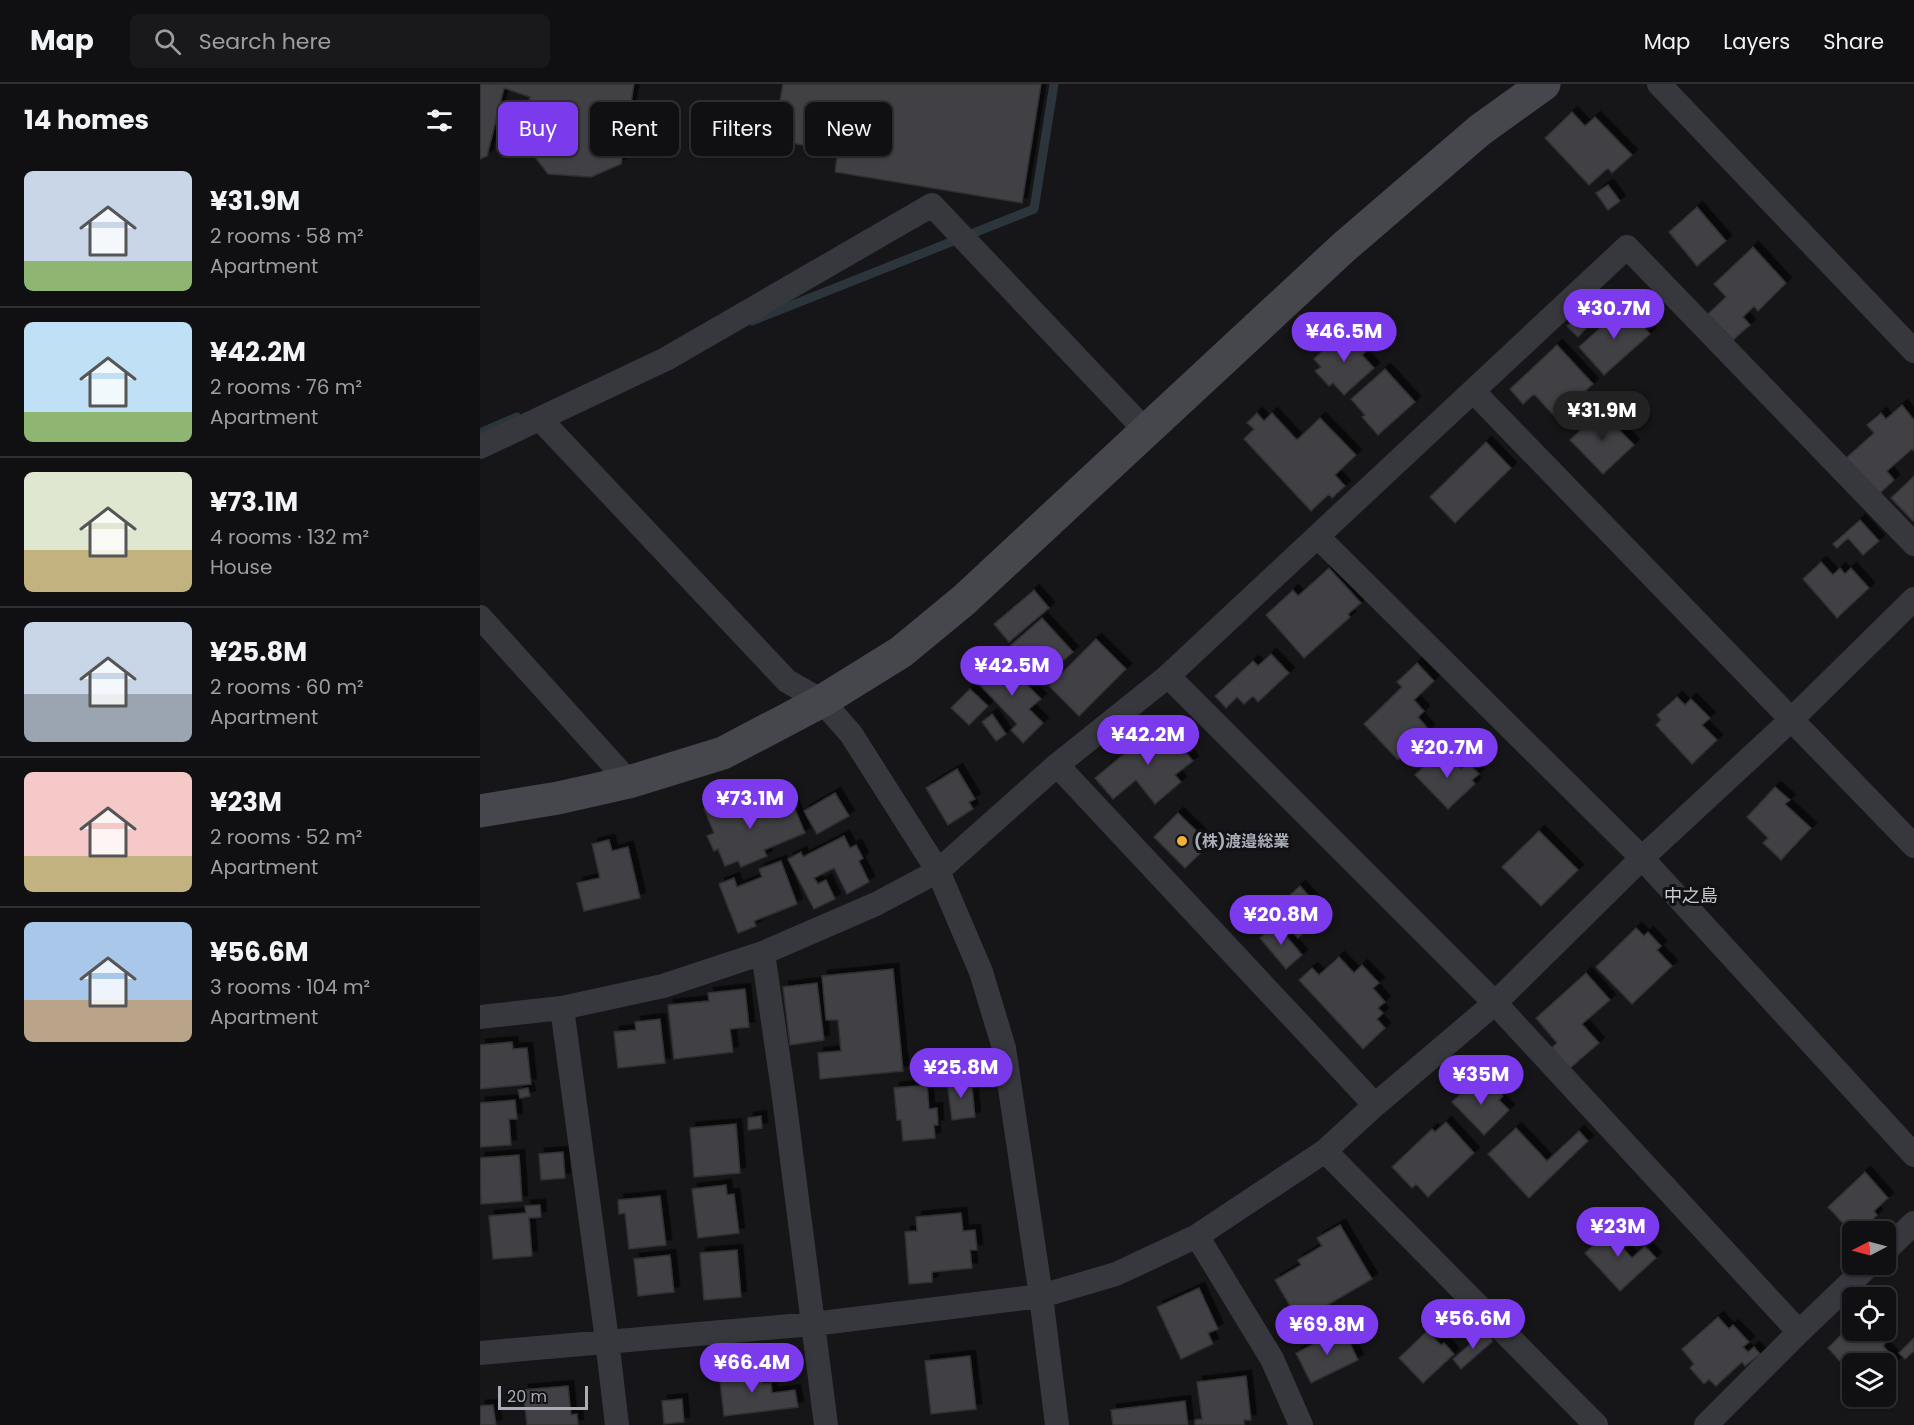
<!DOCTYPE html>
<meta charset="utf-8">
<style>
:root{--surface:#101012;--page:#19191b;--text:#f1f3f6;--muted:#9c9d9f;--line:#303032;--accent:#7c3aed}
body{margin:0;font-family:Poppins,"Noto Sans JP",sans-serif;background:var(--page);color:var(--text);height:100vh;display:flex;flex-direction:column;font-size:22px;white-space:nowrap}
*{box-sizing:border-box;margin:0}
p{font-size:20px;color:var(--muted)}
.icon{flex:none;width:33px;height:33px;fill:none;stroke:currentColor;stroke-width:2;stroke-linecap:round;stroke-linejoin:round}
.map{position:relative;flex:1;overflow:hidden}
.panel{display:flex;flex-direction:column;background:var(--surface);width:480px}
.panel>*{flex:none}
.guide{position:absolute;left:18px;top:18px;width:570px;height:54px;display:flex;gap:12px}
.needle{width:39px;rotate:264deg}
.tools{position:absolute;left:1362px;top:1137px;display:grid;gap:12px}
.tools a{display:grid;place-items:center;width:54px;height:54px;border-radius:9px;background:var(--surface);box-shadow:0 2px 4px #0004,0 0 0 2px var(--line);font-size:30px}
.scale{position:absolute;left:18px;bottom:15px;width:90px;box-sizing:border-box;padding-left:6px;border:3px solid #a8adb8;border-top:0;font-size:16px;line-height:21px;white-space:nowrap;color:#a8adb8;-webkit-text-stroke:4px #111113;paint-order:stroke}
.price{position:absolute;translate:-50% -51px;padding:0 14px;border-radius:21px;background:var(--accent);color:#fff;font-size:20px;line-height:39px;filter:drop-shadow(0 2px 3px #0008)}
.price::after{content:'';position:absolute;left:50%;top:36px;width:18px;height:14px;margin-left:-9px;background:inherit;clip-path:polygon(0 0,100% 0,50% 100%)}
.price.current{background:#222;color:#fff}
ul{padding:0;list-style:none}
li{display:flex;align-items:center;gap:18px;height:150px;padding:0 24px}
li+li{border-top:2px solid var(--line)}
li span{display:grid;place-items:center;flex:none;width:168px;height:120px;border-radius:9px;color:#555}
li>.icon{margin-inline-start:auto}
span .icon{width:72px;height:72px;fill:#fffc;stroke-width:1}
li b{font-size:26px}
h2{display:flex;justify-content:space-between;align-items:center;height:72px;padding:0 24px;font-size:26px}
.tag{padding:0 21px;border-radius:9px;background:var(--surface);box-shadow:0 2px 4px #0004,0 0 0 2px var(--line);font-size:21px;line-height:54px}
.tag.current{background:var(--accent);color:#fff}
header{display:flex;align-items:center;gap:36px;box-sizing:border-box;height:84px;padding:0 30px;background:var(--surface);border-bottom:2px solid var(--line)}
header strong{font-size:28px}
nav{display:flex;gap:33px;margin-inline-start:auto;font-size:21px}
.search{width:420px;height:54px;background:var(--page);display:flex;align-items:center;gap:15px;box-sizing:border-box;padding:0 21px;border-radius:9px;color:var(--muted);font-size:22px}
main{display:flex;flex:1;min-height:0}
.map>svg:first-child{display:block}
</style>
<header>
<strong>Map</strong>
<div class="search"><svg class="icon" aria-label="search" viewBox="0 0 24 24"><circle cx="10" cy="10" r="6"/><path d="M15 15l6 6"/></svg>Search here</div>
<nav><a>Map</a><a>Layers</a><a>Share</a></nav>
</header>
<main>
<section class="panel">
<h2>14 homes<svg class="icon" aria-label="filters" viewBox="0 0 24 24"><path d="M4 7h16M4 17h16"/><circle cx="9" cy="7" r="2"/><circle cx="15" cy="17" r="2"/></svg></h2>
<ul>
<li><span style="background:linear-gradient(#c9d6e8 75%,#8fb573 0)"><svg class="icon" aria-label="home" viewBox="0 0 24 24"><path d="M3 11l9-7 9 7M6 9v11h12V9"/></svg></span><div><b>¥31.9M</b><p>2 rooms · 58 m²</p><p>Apartment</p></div></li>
<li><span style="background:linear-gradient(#bfe0f5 75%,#8fb573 0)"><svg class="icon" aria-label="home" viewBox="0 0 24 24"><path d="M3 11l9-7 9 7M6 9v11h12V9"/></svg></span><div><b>¥42.2M</b><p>2 rooms · 76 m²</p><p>Apartment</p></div></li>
<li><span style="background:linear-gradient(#dfe7d0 65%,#c2b280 0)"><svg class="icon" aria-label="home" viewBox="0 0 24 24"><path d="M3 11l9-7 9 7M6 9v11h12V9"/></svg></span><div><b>¥73.1M</b><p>4 rooms · 132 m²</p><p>House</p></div></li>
<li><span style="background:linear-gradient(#c9d6e8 60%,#9aa5b1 0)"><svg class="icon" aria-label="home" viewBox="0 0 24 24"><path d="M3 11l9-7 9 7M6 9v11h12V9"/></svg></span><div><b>¥25.8M</b><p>2 rooms · 60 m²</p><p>Apartment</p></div></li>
<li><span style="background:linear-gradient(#f6c9c9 70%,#c2b280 0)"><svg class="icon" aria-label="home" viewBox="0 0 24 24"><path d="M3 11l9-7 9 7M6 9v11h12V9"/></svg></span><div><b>¥23M</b><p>2 rooms · 52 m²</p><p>Apartment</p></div></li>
<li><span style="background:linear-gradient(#a9c7e8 65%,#b9a48a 0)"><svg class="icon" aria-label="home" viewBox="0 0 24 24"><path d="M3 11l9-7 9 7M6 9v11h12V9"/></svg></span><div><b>¥56.6M</b><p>3 rooms · 104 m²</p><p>Apartment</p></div></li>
</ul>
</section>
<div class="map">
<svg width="1434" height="1341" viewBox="0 0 1434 1341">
<defs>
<filter id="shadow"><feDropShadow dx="5.5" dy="-5.5" stdDeviation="0" flood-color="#0009"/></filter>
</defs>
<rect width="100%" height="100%" fill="#161618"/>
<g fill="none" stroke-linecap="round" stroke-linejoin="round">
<path stroke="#2c353c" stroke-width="9" d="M272 237 554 125 574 0
M0 349 37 333"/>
</g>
<path fill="#404145" stroke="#303034" stroke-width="1.5" filter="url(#shadow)" d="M0 0H154L141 80 111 93 68 90 39 52 50 13 24 4 7 72 0 75Z
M303 0H561L542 119 355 88 358 67 293 56Z
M1092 28 1105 42 1115 33 1152 71 1132 89 1128 84 1109 101 1065 54Z
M1128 101 1140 117 1128 126 1116 109Z
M1217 123 1246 157 1217 182 1189 148Z
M1273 163 1306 199 1278 227 1274 222 1263 233 1270 241 1253 256 1228 230 1246 213 1234 200Z
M1144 222 1170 250 1124 291 1099 263Z
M1102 228 1112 238 1098 253 1087 242Z
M862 248 872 260 882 252 891 263 882 271 894 284 864 311 853 299 849 302 835 287 841 283 834 275Z
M1077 261 1113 300 1076 334 1054 310 1043 320 1030 305Z
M905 285 935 318 898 351 882 333 885 331 871 315Z
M1422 321 1434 336V367L1432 365 1407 387 1414 396 1398 411 1366 374 1394 349 1387 341 1401 329 1406 335Z
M1121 327 1154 361 1123 390 1090 356Z
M777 329 784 337 792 329 817 356 840 334 876 371 855 391 865 402 852 414 849 410 831 427 764 355 774 345 767 339Z
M1006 358 1031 384 975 439 950 413Z
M1434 392V436L1433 437 1411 414Z
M1380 436 1399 457 1383 471 1368 454 1357 464 1353 460Z
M1341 478 1353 491 1360 484 1365 490 1371 484 1389 504 1357 534 1323 495Z
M849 484 881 519 868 530 870 533 824 574 786 531 813 506 818 512Z
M554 506 569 524 529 558 514 540Z
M562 534 593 568 562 595 531 561Z
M616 555 646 585 599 632 569 602Z
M791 570 809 589 778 618 773 612 764 620 757 613 746 624 735 612 773 577 778 582Z
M520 573 561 615 549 625 563 639 543 659 531 646 537 640 496 597Z
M937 579 954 597 934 616 944 627 938 633 949 646 918 676 884 640 922 603 917 598Z
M490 605 508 622 489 641 471 624Z
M1197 613 1205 621 1211 615 1230 634 1222 641 1237 656 1212 680 1176 641 1181 636 1177 631Z
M512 630 526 650 516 657 502 638Z
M681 639 713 677 695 691 701 698 675 720 656 696 633 715 615 694Z
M962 665 981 685 988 679 999 690 992 696 995 700 968 725 935 691Z
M477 685 495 715 489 718 493 725 468 741 446 704Z
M1295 703 1310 716 1305 720 1331 744 1301 776 1283 759 1288 754 1267 733Z
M355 709 369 732 337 750 324 727Z
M258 710 265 726 271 723 274 731 311 716 325 749 284 766 287 772 261 783 258 777 245 782 238 765 234 767 227 752 234 749 224 725Z
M698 729 730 760 705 784 674 753Z
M1059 747 1098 786 1061 822 1022 783Z
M364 752 370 764 376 761 383 774 379 777 389 798 367 810 354 784 334 794 338 800 346 796 355 815 334 825 308 775 321 768 323 773Z
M129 756 132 767 148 763 160 814 104 827 97 799 120 794 112 760Z
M301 777 317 820 274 837 276 842 258 849 239 800 254 794 257 803 282 793 279 785Z
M820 802 845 830 818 854 793 826Z
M796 840 822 871 806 885 780 854Z
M1156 844 1164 852 1168 848 1181 862 1177 866 1192 882 1152 920 1116 883Z
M859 873 874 889 882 881 899 899 893 904 905 918 898 924 903 929 897 935 905 944 883 965 819 896 832 884 839 891Z
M413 885 423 987 340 995 338 969 361 967 358 936H346L342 892Z
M1106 889 1130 916 1102 940 1119 959 1088 986 1070 965 1077 959 1056 934Z
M337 899 344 956 310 961 303 903Z
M265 905 269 943 250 945 253 968 194 975 188 921 229 917 228 909Z
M180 935 185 979 138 984 134 948 156 946 155 938Z
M32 958 33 965 47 964 51 1000 0 1005V961Z
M491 994 495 1033 472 1036 467 997Z
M996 995 1005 1005 1011 999 1023 1012 1019 1016 1029 1026 1004 1051 972 1018Z
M447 1001 449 1025 457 1024 458 1041H454L455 1054 423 1057 421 1036H417L414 1004Z
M48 1004 50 1012 40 1014 38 1006Z
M35 1016 37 1035H29L31 1061 0 1063V1019Z
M281 1032 282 1044 268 1046V1034Z
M966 1038 994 1069 948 1113 936 1100 932 1104 912 1083 952 1045 955 1048Z
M256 1040 260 1089 214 1093 210 1044Z
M1036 1044 1067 1077 1099 1047 1108 1057 1049 1114 1008 1070Z
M83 1068 85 1094 61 1096 59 1070Z
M39 1071 42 1117 1 1120 0 1074Z
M1385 1088 1408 1114 1394 1127 1397 1131 1380 1148H1372V1149L1348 1123Z
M246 1101 247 1111 254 1110 259 1149 218 1154 212 1105Z
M180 1112 186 1161 149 1165 145 1129 139 1130 138 1116Z
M60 1121 61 1133 49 1134 52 1172 13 1175 9 1132 46 1129 45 1122Z
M481 1129 483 1147 495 1146 497 1166H490L492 1184 452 1188V1198L429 1200 425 1148 437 1147 436 1133Z
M1136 1140 1149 1154 1141 1162 1152 1174 1165 1162 1176 1174 1140 1207 1105 1169Z
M860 1141 892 1195 837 1227 845 1242 828 1253 795 1196 821 1181 818 1176 842 1162 837 1154Z
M257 1166 261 1213 224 1216 220 1169Z
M190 1171 194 1208 158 1212 154 1175Z
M719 1204 738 1245 728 1249 733 1260 701 1275 677 1223Z
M1238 1233 1249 1245 1253 1241 1269 1258 1263 1263 1268 1268 1274 1263 1280 1270 1265 1282 1262 1278 1236 1302 1229 1295 1224 1300 1210 1284 1214 1280 1202 1265Z
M1372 1240V1246H1397L1407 1257 1403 1262 1417 1277 1406 1288V1280H1372V1283L1368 1286 1348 1264Z
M863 1245 878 1276 831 1299 816 1269Z
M947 1247 961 1261 964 1259 974 1270 943 1299 919 1274Z
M1005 1247 1013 1257 981 1285 973 1275Z
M1434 1254V1267L1425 1275 1419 1269Z
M490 1272 496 1325 451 1330 445 1277Z
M282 1284 283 1300 291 1299 292 1309 315 1306 318 1323 244 1332 239 1289Z
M766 1292 771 1336H764V1341H715V1336L722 1335 717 1298Z
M88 1302 91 1331 97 1330 98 1341H47L43 1306Z
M202 1315 204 1338 184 1340 182 1317Z
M705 1317 708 1341H633L631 1326Z
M13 1321 16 1341H0V1322Z"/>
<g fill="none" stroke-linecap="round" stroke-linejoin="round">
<path stroke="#37383d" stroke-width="24" d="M1179 0 1434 267
M993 307 1434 762
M60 335 307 597 342 617 371 650 458 787 501 888 524 964 561 1212 577 1341
M0 363 186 275 452 121 666 347
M838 453 1162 774 1434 1071
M0 533 149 698
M688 592 1015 919 1319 1248
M577 681 895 1021
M283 869 303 1006 346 1341
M82 924 127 1256 137 1341
M0 933 82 924 183 902 283 869 396 820 458 787 577 681 688 592 1147 163 1434 460
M845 1067 1116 1341
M717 1152 792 1275 821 1341
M1406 1166 1434 1139
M0 1269 333 1240 561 1212 636 1190 717 1152 845 1067 895 1021 1015 919 1162 774 1312 635 1434 515
M1226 1341 1319 1248 1390 1180"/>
<path stroke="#45474d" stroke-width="33" d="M0 727 78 714 149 698 243 669 342 617 421 568 484 516 864 163 1000 46 1064 0"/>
</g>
<circle fill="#f2b134" stroke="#111113" stroke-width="2" cx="702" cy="757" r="6"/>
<g text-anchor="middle" stroke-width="6" stroke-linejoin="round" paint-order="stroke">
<g font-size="16" font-weight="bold" fill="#a8adb8" stroke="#111113" text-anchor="start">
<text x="714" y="763">(株)渡邉総業</text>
</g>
<g font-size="18" fill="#c9ccd4" stroke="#111113">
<text x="1211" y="818">中之島</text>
</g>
</g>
</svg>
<div class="tools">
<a><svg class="needle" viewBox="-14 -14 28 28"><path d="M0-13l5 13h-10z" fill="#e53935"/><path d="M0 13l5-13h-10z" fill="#9c9d9f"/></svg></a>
<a><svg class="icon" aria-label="locate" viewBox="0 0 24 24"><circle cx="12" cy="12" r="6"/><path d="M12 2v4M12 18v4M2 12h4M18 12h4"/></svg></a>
<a><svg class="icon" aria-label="layers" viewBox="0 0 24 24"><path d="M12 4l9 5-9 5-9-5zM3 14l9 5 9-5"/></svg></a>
</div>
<div class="scale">20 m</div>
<b class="price" style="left:1134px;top:256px">¥30.7M</b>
<b class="price" style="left:864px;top:279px">¥46.5M</b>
<b class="price current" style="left:1122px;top:358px">¥31.9M</b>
<b class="price" style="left:532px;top:613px">¥42.5M</b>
<b class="price" style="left:668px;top:682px">¥42.2M</b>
<b class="price" style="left:967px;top:695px">¥20.7M</b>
<b class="price" style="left:270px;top:746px">¥73.1M</b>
<b class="price" style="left:801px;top:862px">¥20.8M</b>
<b class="price" style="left:481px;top:1015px">¥25.8M</b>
<b class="price" style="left:1001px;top:1022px">¥35M</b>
<b class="price" style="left:1138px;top:1174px">¥23M</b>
<b class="price" style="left:993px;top:1266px">¥56.6M</b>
<b class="price" style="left:847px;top:1272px">¥69.8M</b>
<b class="price" style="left:272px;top:1310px">¥66.4M</b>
<div class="guide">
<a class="tag current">Buy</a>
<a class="tag">Rent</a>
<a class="tag">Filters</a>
<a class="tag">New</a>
</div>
</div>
</main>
